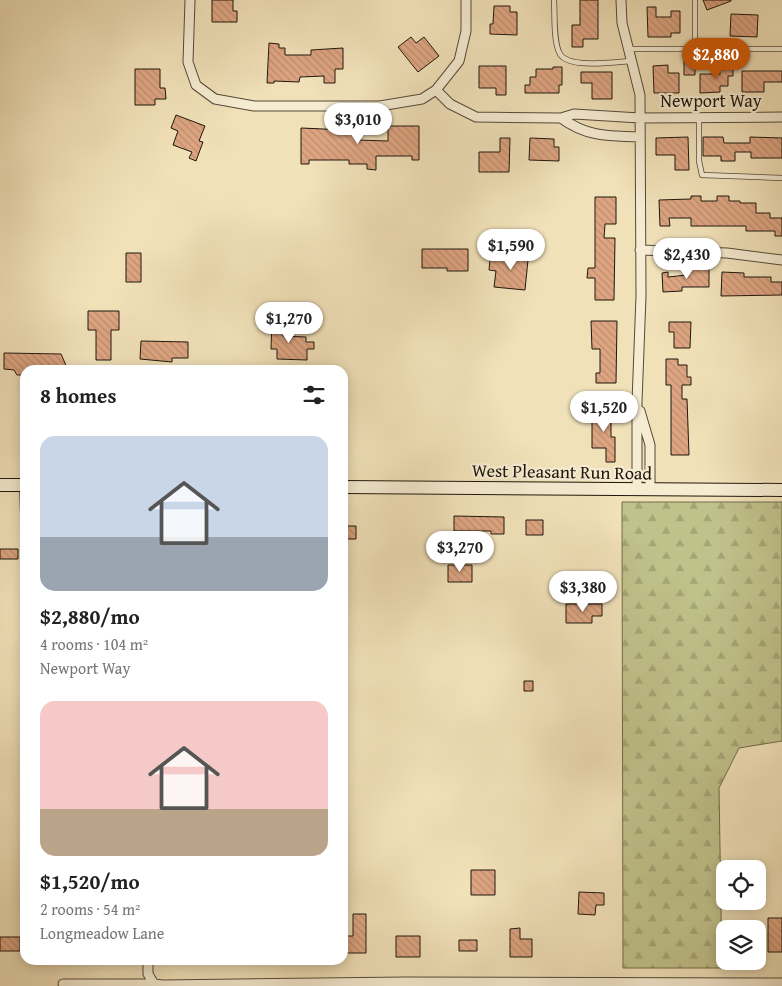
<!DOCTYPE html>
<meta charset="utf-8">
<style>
:root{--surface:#fff;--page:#f6f6f6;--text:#222;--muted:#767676;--accent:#b45309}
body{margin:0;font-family:"Gentium Book Plus",serif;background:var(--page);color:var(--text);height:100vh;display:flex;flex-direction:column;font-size:19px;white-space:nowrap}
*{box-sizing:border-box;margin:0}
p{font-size:16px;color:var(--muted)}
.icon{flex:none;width:28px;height:28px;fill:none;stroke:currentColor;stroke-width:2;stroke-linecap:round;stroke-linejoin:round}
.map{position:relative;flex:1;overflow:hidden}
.drawer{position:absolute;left:20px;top:365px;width:328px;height:600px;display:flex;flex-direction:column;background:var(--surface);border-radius:15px;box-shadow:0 2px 12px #0003}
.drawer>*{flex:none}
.fabs{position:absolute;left:716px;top:860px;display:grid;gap:10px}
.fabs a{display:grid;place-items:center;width:50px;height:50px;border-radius:10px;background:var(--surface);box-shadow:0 2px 12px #0003;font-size:25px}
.price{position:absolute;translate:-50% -42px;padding:0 11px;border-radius:18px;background:#fff;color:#222;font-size:16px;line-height:32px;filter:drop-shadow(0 1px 2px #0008)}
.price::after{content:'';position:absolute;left:50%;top:30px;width:15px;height:11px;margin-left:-8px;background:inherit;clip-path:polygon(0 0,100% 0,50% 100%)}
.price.selected{background:var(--accent);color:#fff}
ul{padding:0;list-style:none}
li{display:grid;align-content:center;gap:10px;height:265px;padding:0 20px}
li span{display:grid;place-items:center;height:155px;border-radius:15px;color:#555}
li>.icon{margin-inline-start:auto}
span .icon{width:90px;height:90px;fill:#fffc;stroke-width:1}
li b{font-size:21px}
h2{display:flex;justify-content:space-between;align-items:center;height:60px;padding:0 20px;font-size:21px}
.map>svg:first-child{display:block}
</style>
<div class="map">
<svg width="782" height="986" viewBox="0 0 782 986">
<defs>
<pattern id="forest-firs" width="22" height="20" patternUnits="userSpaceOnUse" patternTransform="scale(1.25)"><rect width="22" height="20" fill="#c0c18b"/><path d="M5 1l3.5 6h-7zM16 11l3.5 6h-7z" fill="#a5a577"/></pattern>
<pattern id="building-back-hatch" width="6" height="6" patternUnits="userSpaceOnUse" patternTransform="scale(1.25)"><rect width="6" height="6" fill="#dea582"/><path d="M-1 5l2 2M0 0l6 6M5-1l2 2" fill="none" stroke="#be8d6f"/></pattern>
</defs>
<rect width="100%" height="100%" fill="#f1e1b9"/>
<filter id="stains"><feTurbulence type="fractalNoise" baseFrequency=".004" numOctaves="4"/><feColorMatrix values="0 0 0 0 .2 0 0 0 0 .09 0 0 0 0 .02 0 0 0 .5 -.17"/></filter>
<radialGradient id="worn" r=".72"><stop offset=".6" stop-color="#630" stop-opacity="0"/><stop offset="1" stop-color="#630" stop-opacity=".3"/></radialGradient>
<path fill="url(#forest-firs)" stroke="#706c4c" d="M622 502H782V741L739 748 719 788 722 968H623Z"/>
<path fill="url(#building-back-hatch)" stroke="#1f170c" d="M212 0H233V11H237V22H212Z
M580 0H598V39H583V47H572V25H580Z
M703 0H731V1L707 10Z
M494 6H510V12H517V35L490 34V24H493Z
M647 7H656V17H671V11H680V33H671V37H648Z
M731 14 758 15 757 37 730 36Z
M411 37 416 43 424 37 439 56 418 72 398 47Z
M269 43 279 44V48H285V55H311V50L343 48V69H335V83H324V76L300 77 299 82 274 81V83H267Z
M684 59H695V75H684Z
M668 65V73H679V93H654L653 66Z
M719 65H733V76H728V86H720V92L700 93V74H720Z
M479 66H506V95H496V88H479Z
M553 67H562V85H559V93H525V85H530V77H536V69H553Z
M135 69H160V88H165L166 99H155V105H135Z
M742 71H782V82H764V92H742Z
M581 72H612V99H592V83H581Z
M176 115 205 126 199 141 203 142 196 161 189 158 192 152 173 145 178 131 171 128Z
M388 126H419V160H412V156H376V170L367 169V164H349V160H309V164H301V128L346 130V127H357V140L388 141Z
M688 137 689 170H675V155H656V138Z
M703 137H723L724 143H750V137L782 138V158H751V152H735V161H721V156H703Z
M500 138H510L509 172H479V152H500Z
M530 138 554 139V147H559V161L529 160Z
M691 196H701V201H717V196H729V201H740V203H756V213H770V218H782V236H775V231H746V226H691V218H669L670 226H660L659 200 691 199Z
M595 197H616V224H605L604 238H615L614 300H595V278H587L588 268H595Z
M422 249H468V271H447V268H422Z
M518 249 529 250 525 290 494 287 496 271 489 270 490 259 510 261 511 253H518Z
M126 253H141V282H126Z
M687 268H709V287H682V291L663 292 662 273 668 272V277L687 275Z
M722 272 744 273V277H771V282H782V295L721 296Z
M88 311H119V330H111V360H96V330H88Z
M272 319H283V336L306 337V342H314V349H307V360L277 359V349H271Z
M591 321H617L616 383H596V373H600V349H592Z
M669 322H691L690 348H674V332H669Z
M141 341 188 342V358H172V362L140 359Z
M4 353 61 354 68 370H25V375H17L14 370 4 369Z
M666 359H678V365H687V377H691V385H682V399H687L689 455H671V385H666Z
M592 411H615V422H611V437H615V462H606V448H592Z
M454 516 504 517V534H491V531H454Z
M526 520H543V535H526Z
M342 526H356V539H342Z
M0 549H18V559H0Z
M448 565H472V582H448Z
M566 604H602V616H592V623H566Z
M524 681H533V691H524Z
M471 870H495V895H471Z
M579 892 604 893V905H596L595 915 578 914Z
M353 914H366V953H345V936H353Z
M768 918H782V952H768Z
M520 928V939H532V957H510V929Z
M396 936H420V957H396Z
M0 937H20V951H0Z
M459 940H477V951H459Z"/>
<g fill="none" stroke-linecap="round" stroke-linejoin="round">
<defs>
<path id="lane" d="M554 0C555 14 553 42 560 54 569 69 615 62 631 61
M695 0V49
M629 49H782
M699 118V161L702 175 782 178
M22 486 25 573"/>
<path id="street" d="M190 0 188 62 196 85 215 99 254 106H380L422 99 436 90 459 61 466 31V0
M621 0 622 23 640 95 641 296 637 402V490
M436 90 450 104 476 117 561 118
M640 137C609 136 587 137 561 118L574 114 640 118 782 117
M640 250 727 253 782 260
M640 411 650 445V490
M148 960V974L154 984
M63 984H154L163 985 405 982 782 983"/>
<path id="secondary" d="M0 485H25
M342 487 782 490"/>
</defs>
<use href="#lane" stroke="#544a37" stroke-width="6"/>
<use href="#street" stroke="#544a37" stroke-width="11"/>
<use href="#secondary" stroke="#1f170c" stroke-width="14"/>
<use href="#lane" stroke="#f6ecd2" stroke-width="4.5"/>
<use href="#street" stroke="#f6ecd2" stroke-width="9"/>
<use href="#secondary" stroke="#f6ecd2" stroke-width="12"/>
</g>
<g text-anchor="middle" stroke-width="4.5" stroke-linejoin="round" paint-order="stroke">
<g font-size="18" fill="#1f170c" stroke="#f6ecd2">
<text x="711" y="107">Newport Way</text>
<text transform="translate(562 472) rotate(1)" y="6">West Pleasant Run Road</text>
</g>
</g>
<rect width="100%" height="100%" filter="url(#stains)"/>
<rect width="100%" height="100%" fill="url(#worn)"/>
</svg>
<div class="fabs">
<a><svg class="icon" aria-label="locate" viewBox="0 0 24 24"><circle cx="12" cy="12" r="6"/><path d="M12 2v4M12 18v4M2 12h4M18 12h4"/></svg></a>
<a><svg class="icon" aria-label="layers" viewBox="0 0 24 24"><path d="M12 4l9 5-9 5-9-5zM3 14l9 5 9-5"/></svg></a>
</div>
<b class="price selected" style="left:716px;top:80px">$2,880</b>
<b class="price" style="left:358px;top:145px">$3,010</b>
<b class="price" style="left:511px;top:271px">$1,590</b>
<b class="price" style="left:687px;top:280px">$2,430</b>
<b class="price" style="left:289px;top:344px">$1,270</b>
<b class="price" style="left:604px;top:433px">$1,520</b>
<b class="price" style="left:460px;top:573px">$3,270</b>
<b class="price" style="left:583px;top:613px">$3,380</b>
<section class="drawer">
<h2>8 homes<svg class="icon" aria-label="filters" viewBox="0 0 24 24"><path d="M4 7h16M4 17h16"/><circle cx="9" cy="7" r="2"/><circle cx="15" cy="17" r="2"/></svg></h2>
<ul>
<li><span style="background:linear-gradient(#c9d6e8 65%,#9aa5b1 0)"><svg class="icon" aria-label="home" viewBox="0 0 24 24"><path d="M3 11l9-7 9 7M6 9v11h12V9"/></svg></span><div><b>$2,880/mo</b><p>4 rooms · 104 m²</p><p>Newport Way</p></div></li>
<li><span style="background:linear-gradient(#f6c9c9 70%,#b9a48a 0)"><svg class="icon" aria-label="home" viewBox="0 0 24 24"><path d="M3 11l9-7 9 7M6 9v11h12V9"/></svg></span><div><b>$1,520/mo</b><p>2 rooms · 54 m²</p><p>Longmeadow Lane</p></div></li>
</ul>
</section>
</div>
